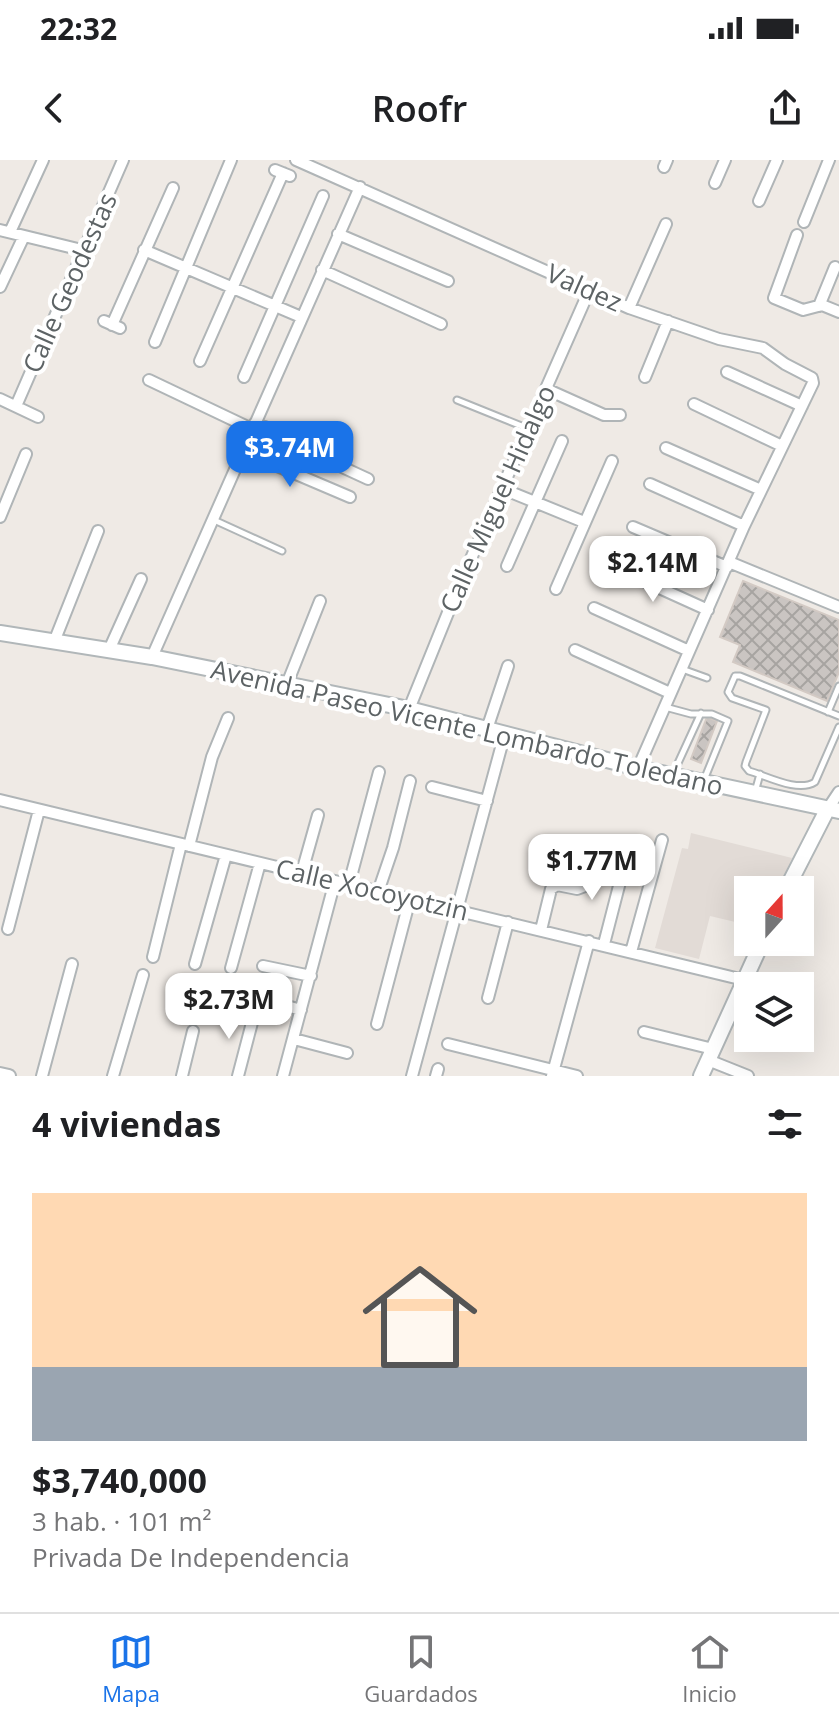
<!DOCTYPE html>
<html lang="es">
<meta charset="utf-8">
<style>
:root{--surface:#fff;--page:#f2f2f2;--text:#202124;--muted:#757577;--line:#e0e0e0;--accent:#1a73e8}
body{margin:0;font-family:"Open Sans",sans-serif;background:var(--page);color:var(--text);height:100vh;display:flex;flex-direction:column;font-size:30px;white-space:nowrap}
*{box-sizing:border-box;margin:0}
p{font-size:26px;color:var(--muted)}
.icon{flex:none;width:44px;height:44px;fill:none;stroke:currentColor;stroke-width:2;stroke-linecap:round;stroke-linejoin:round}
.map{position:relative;height:916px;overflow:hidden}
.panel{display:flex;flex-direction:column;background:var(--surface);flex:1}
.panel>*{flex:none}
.needle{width:52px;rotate:21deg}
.fabs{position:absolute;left:734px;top:716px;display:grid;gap:16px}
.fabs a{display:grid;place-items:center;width:80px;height:80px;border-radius:0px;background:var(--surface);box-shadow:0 8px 32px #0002;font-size:40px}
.price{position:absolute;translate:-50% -68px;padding:0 18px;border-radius:16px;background:#fff;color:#222;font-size:26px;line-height:52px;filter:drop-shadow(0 2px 4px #0008)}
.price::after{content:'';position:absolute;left:50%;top:48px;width:24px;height:18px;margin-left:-12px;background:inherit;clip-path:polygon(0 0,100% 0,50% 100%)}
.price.on{background:var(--accent);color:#fff}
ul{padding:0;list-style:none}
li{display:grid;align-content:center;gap:16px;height:424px;padding:0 32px}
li+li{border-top:2px solid var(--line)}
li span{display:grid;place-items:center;height:248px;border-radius:0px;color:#555}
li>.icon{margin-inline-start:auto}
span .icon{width:144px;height:144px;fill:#fffc;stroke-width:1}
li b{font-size:34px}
h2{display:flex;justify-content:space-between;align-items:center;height:96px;padding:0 32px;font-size:34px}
.status{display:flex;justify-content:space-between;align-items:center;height:56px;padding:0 40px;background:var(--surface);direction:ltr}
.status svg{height:22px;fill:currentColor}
header{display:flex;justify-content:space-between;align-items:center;height:104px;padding:0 32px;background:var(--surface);font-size:36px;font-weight:600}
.dock{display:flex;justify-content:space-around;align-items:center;height:112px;border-top:2px solid var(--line);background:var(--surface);font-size:22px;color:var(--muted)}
.dock a{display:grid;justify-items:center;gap:4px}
.dock .on{color:var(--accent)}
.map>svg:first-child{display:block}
</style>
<div class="status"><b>22:32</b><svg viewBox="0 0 49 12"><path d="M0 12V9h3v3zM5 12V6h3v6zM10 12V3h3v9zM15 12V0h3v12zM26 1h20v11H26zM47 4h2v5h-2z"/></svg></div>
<header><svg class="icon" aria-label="back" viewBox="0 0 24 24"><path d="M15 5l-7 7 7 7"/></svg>Roofr<svg class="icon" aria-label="share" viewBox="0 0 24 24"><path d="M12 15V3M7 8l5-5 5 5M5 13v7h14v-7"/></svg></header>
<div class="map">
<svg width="839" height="916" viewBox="0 0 839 916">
<defs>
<pattern id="building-cross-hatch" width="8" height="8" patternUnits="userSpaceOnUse" patternTransform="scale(2)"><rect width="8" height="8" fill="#cac5c2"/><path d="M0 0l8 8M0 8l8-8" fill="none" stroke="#a7a4a1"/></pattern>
</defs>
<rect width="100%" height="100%" fill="#efeae5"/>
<path fill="#e2dbd6" d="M691 673 792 698 778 730H748V765L710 756 699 799 655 788 682 688 688 689Z"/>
<path fill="url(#building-cross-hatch)" stroke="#d3cac4" stroke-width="2" d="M743 421 839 460V512L827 541 733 502 740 485 720 477Z
M707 557 717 561 701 603 691 599Z"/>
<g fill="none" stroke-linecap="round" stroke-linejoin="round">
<defs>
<path id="service" d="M457 240 529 269
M214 360 282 391
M682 509 707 518
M665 547 691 554H712L728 561 704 620
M828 552 839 526
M839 556 740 516H735L728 532 732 538 766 550 746 602 745 606 749 611C767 616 798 633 815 622L839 567
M673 614 701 553
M755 632 760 614"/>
<path id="minor" d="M296 0 629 148 719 179 763 188 785 204 812 218 813 223 744 366 638 608
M664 7 667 0
M275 10 290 16
M715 23 725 0
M759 41 777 0
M804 62 829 0
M0 70 86 91
M10 72 43 0
M338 74 448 121
M797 75 774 138 803 150 822 145 839 152
M144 90 301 157
M322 110 441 164
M0 127 24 76
M819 146 835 107
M629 148 666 64
M104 161 120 168
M112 165 173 28
M155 182 231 0
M200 201 283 13
M727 212 802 246
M244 217 323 36
M645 217 668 161
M149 220 252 269
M546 229 604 255H620
M0 239 38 257
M694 244 782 286
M16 246 123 0
M255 263 306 284 329 301 368 319
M666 288 761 330
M242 291 350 337
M650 324 744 366
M503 329 584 362
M0 357 26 294
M633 367 727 407
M729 402 839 447
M507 406 562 281
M613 407 708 450
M556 429 612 301
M594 448 689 491
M54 482 98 371
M109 490 141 419
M575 490 670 533
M152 497 360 27
M287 524 320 441
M409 549 458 428 589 131
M487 569 508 506
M432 627 487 641
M0 640 744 820
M827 650 839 632
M189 686 212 597 228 558
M302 712 318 655
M349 724 379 612
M378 732 393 688 410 621
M8 769 39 650
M541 770 551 729 557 725 577 729 585 726 595 686
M604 784 629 687
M631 792 662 680
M153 797 181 684
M195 804 226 695
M263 806 311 816
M231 808 260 703
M251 836 301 850
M488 838 508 762
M377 864 410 739
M644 872 713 889
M294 879 347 893
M448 884 577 916
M708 900 748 916
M42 916 72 804
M113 916 143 815
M182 916 193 871
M238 916 254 855
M283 916 335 721
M412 916 505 573
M436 916 438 909
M552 916 589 781"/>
<path id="tertiary" d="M0 914 9 916"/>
<path id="secondary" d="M0 473 152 497 409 549 638 608 839 651
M786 730 827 650
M701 916 762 782"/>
</defs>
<use href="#service" stroke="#b0b5b7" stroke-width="9"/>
<use href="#minor" stroke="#b0b5b7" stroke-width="14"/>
<use href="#tertiary" stroke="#b0b5b7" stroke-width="16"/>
<use href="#secondary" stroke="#b1b7b9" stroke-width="18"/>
<use href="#service" stroke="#fff" stroke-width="5"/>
<use href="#minor" stroke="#fff" stroke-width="10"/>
<use href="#tertiary" stroke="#fff" stroke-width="12"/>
<use href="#secondary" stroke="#fff" stroke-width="14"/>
</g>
<g text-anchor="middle" stroke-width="8" stroke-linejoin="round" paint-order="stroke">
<g font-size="26" fill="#5d6365" stroke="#fff">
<text transform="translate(70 123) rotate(-66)" y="9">Calle Geodestas</text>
<text transform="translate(584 128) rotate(24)" y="9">Valdez</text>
<text transform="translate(498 339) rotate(-66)" y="9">Calle Miguel Hidalgo</text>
<text transform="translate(467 568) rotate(13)" y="9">Avenida Paseo Vicente Lombardo Toledano</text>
<text transform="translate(372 730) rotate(13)" y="9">Calle Xocoyotzin</text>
</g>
</g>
</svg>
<div class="fabs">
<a><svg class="needle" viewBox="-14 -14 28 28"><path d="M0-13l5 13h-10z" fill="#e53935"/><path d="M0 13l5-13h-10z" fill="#757577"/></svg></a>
<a><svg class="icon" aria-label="layers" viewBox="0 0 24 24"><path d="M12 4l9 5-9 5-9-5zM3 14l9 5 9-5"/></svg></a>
</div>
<b class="price on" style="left:290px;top:329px">$3.74M</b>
<b class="price" style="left:653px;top:444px">$2.14M</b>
<b class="price" style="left:592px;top:742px">$1.77M</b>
<b class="price" style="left:229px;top:881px">$2.73M</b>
</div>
<section class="panel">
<h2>4 viviendas<svg class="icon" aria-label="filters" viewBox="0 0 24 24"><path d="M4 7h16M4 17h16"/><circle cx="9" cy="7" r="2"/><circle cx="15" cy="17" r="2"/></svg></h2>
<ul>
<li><span style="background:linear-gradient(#ffd9b3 70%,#9aa5b1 0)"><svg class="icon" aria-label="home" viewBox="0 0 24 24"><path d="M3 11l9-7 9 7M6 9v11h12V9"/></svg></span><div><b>$3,740,000</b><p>3 hab. · 101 m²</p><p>Privada De Independencia</p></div></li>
</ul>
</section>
<nav class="dock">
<a class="on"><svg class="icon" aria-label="map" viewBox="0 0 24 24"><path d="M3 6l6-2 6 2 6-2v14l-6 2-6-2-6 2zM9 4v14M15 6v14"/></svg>Mapa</a>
<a><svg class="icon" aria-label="saved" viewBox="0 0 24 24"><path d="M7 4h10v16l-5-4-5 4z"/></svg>Guardados</a>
<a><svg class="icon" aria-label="home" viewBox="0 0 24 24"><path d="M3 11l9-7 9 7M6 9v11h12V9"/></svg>Inicio</a>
</nav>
